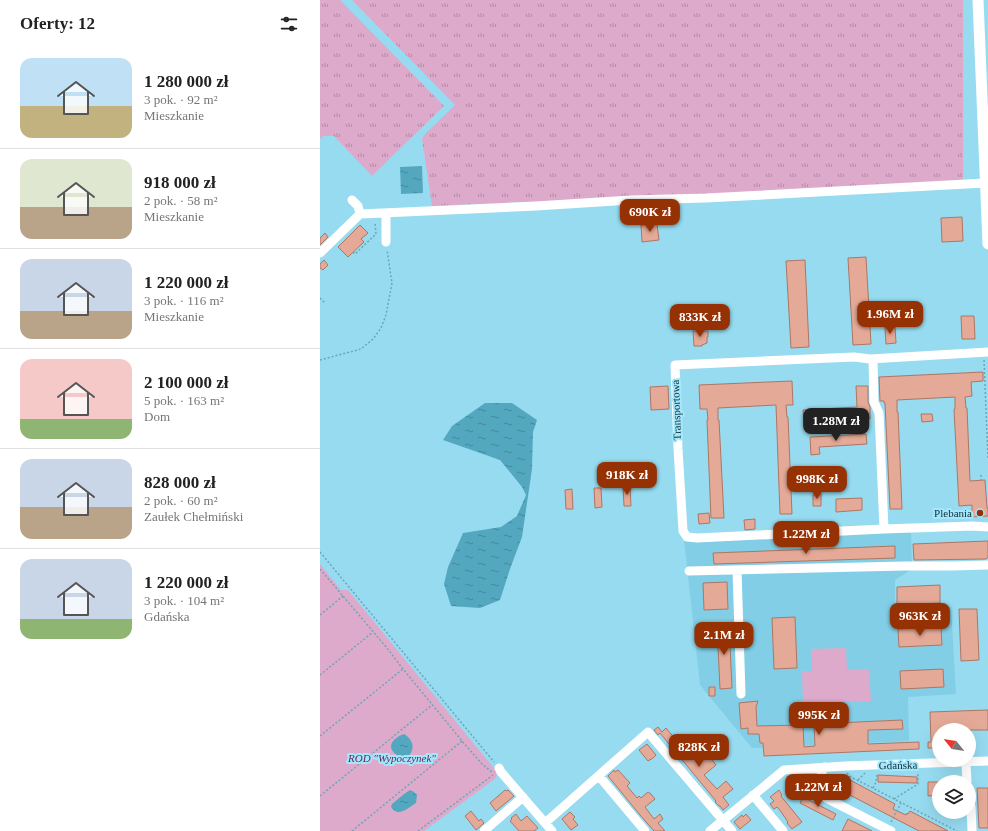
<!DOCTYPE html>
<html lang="pl">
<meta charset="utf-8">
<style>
:root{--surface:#fff;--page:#f6f6f6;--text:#222;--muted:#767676;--line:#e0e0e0;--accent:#963103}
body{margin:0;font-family:"Times New Roman",serif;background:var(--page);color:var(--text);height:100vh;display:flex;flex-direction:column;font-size:15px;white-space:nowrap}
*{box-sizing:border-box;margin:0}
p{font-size:13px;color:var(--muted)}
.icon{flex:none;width:22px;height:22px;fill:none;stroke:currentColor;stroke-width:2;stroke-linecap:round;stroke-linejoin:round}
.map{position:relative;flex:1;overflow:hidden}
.details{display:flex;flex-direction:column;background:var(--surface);width:320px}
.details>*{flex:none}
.needle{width:26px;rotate:300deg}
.controls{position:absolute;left:612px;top:723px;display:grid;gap:8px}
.controls a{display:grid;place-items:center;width:44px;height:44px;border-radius:50%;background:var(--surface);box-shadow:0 4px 16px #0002;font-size:20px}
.price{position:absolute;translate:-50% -34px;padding:0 9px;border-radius:8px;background:var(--accent);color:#fff;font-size:13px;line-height:26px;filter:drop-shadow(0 1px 2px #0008)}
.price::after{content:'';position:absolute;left:50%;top:24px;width:12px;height:9px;margin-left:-6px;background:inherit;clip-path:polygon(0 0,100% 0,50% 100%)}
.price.selected{background:#222;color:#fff}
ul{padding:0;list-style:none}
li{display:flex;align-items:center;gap:12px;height:100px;padding:0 20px}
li+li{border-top:1px solid var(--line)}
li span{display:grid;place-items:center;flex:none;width:112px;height:80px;border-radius:12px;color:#555}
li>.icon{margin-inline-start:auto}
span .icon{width:48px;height:48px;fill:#fffc;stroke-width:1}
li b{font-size:17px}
h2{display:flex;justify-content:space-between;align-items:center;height:48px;padding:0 20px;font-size:17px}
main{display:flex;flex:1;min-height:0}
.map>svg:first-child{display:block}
</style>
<main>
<section class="details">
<h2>Oferty: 12<svg class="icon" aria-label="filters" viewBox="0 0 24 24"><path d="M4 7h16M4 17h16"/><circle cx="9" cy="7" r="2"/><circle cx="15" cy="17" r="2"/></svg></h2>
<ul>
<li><span style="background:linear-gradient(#bfe0f5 60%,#c2b280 0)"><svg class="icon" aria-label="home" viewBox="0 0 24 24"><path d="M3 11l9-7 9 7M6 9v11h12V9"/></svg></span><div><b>1 280 000 zł</b><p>3 pok. · 92 m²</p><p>Mieszkanie</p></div></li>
<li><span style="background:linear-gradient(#dfe7d0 60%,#b9a48a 0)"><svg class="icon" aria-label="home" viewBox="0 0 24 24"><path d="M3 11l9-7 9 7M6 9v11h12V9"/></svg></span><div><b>918 000 zł</b><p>2 pok. · 58 m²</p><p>Mieszkanie</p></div></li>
<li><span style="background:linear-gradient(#c9d6e8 65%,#b9a48a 0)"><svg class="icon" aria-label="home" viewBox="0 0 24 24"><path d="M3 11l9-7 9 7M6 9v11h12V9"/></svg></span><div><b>1 220 000 zł</b><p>3 pok. · 116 m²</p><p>Mieszkanie</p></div></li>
<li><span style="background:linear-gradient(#f6c9c9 75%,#8fb573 0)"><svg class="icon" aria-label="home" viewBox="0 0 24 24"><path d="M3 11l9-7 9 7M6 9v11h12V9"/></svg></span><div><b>2 100 000 zł</b><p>5 pok. · 163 m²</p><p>Dom</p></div></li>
<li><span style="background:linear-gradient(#c9d6e8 60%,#b9a48a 0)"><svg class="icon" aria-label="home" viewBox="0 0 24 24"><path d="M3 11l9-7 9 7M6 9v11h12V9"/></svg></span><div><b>828 000 zł</b><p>2 pok. · 60 m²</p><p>Zaułek Chełmiński</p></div></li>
<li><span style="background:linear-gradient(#c9d6e8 75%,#8fb573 0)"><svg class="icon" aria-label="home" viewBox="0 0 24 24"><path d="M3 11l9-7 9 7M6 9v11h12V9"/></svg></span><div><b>1 220 000 zł</b><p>3 pok. · 104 m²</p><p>Gdańska</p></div></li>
</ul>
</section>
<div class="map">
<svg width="668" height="831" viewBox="0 0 668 831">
<defs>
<pattern id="grass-tufts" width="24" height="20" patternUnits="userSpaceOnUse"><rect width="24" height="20" fill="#deaacc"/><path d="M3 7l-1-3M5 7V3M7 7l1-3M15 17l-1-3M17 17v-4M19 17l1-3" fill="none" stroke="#b38ba6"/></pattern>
<pattern id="water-ripples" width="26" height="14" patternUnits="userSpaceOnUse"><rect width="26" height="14" fill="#53a8c0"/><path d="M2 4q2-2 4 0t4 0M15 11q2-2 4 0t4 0" fill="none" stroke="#43899d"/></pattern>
</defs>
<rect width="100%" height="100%" fill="#97dbf0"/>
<path fill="#82cee6" d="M591 530 592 569 575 580V608L631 607 636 694 588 697 589 741 432 748 380 685 364 540Z"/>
<path fill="url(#grass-tufts)" d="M0 0H20L124 106 52 176 14 136H3L0 139Z
M32 0H643V184L112 206 102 139 105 134 135 105Z"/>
<path fill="#deaacc" d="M0 564 21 590H28L177 772 176 778 104 831H0Z
M526 648 527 670 549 669 551 701 483 703 482 671H492L491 649Z"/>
<path fill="url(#water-ripples)" d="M102 166 103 193 81 194 80 167Z
M165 403H192L217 420 213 432 212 469 202 537 190 569 180 600 160 608 131 606 124 584 128 567 143 533 181 527 197 516 206 495 202 487 180 460 123 440 132 426Z
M84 734C94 740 96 750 86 759 82 759 80 757 77 755 65 747 73 738 84 734Z
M90 790 94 792 97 795 96 803C88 808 78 818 71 807L72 804 84 794Z"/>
<path fill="#e4aa97" stroke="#ad7664" d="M642 217 643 241 622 242 621 218Z
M337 224 339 240 322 242 321 225Z
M40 225 48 233 41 239 44 242 28 257 18 247Z
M5 233 8 237 0 245V238Z
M546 257 551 344 533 345 528 258Z
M4 260 8 265 3 270 0 268V264Z
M485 260 489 347 471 348 466 261Z
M641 316H654L655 339H642Z
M565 327H575L576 343 566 344Z
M373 331H388V337H387V343L382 345V346H374Z
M663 372V381L651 382 652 396 645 397 646 408H647L650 481 665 480 667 508H668V516L652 517V505L639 506 634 409H635V397L577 400V412H578L582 509H570L565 403H564V401H560L559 377Z
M472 381 473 405H466L467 417H468L472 514H460L456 405 398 408V420H399L404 518H391L387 420H388L387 409H380L379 385Z
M348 386 349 409 331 410 330 387Z
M536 386H548V402L550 407V419L484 422 483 410 537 407Z
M601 414H612L613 421 602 422Z
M546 434 547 444 499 447 500 454 491 455 490 437Z
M303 486H310L311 506H304Z
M274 488H281L282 507 275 508Z
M252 489 253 509H246L245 490Z
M501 494V506H493V495Z
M542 498V510L516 512V499Z
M389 513 390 523 379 524 378 514Z
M435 519V529L425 530 424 520Z
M668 541V557L666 559 594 560 593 544Z
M575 546V558L394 564 393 553Z
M407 582 408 609 384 610 383 583Z
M620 585V603L577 605V587Z
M639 609H657L659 660 641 661Z
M475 617 477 668 454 669 452 618Z
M409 624 412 688 400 689 397 625Z
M621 627 622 645 579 647 578 629Z
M623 669 624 687 581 689 580 671Z
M389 687H395V696H389Z
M438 701 436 707 437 726 483 725 484 747 495 746 494 724 582 720 583 729 548 730V744L599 742V749L444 756 443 743H440L439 734H428V728L421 729 419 703Z
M668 710V730H619V748H608V742H611L610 712Z
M338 727 342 732 346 728 369 756 379 748 388 759 390 757 396 765 384 775 397 789 406 781 413 789 403 797 409 805 403 810 400 806H399L395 802 396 801 340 733 338 735 334 730Z
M327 744 336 755 333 758 328 761 319 750Z
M294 770 295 772 298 770 310 783 307 786 317 798 319 796 321 798 328 792 331 794 335 799 325 807 334 819 340 814 343 819 338 823 345 831H334L320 815 288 776Z
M558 775 597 777V783L558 782Z
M530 780 575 804 573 809 586 815 587 813 588 814 590 811 628 831H599L524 792Z
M608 782H619V795L608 796Z
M657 788H668V828H659Z
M185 790 187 791 188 790 194 796 176 811 170 803Z
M459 790 462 795 461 796 482 822 472 829 467 823 468 822 459 809 457 807 454 809 450 804 454 801 450 797Z
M483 797 516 814 513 820 480 803Z
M151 811 159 821 161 819 164 823 156 830 145 816Z
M250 812 255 817 253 819 258 825 251 830 242 819Z
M196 814 201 821 207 816 218 828 214 831H199L190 821 192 819 191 818Z
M426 814 431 820 420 829 414 822 422 815 423 817Z
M528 819 552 831H522Z"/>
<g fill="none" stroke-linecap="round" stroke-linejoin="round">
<path stroke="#6ea5b6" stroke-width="1.5" stroke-dasharray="2 2" stroke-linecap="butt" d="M33 252 35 254 56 234 55 222
M0 298 5 303
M0 360 41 349 53 339 61 328 66 315 72 283 67 250
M664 360 668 458
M661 475V480
M0 552 174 762
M0 569 67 648 83 669 142 741 162 764 173 773
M0 615 23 596
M0 675 53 632
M0 736 83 669
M527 773 531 777 637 831
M538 780 545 773
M553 788 556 782 557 773
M0 796 112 705
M574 799 598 784V772
M571 822 581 803
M32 831 142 741
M98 831 173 775"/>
<path stroke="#fff" stroke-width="9" d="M32 200 38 206 40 214
M66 213V242
M0 253 40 214 216 206 311 200 386 198 665 183
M668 352 550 359 534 357 355 365 358 449 363 531 367 537 377 538 564 529 652 526 668 527
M553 359 554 402 559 413 564 529
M417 570 421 694
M369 571 584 566H633L668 565
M646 763 647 782
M504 767 496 788 498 794 571 831
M179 768 181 772 232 831
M279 776 325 831
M433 795 463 831
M649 801 651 807 652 831
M225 823 328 732 412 831
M164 831 203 797
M390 831 464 770 525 766 668 761"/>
<path stroke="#fff" stroke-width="11" d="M658 0 668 244"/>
</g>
<circle fill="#963103" stroke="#a4e8fe" stroke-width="1.5" cx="660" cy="513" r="4"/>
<g text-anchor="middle" stroke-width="4" stroke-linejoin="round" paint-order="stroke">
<g font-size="11" fill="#122e37" stroke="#a4e8fe">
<text transform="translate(356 410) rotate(-92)" y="4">Transportowa</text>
<text transform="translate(578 765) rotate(-1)" y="4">Gdańska</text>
</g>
<g font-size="11" fill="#122e37" stroke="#a4e8fe" text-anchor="end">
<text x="652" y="517">Plebania</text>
</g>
<g font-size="11" font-style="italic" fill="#6a2457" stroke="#a4e8fe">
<text x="72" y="762">ROD "Wypoczynek"</text>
</g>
</g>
</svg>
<div class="controls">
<a><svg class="needle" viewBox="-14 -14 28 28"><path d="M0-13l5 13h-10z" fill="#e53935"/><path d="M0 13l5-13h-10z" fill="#767676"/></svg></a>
<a><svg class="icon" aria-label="layers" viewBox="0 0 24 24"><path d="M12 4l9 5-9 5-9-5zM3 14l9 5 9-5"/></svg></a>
</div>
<b class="price" style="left:330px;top:233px">690K zł</b>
<b class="price" style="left:570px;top:335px">1.96M zł</b>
<b class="price" style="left:380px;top:338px">833K zł</b>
<b class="price selected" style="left:516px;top:442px">1.28M zł</b>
<b class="price" style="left:307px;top:496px">918K zł</b>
<b class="price" style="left:497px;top:500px">998K zł</b>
<b class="price" style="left:486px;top:555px">1.22M zł</b>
<b class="price" style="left:600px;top:637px">963K zł</b>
<b class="price" style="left:404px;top:656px">2.1M zł</b>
<b class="price" style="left:499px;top:736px">995K zł</b>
<b class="price" style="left:379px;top:768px">828K zł</b>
<b class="price" style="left:498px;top:808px">1.22M zł</b>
</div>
</main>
